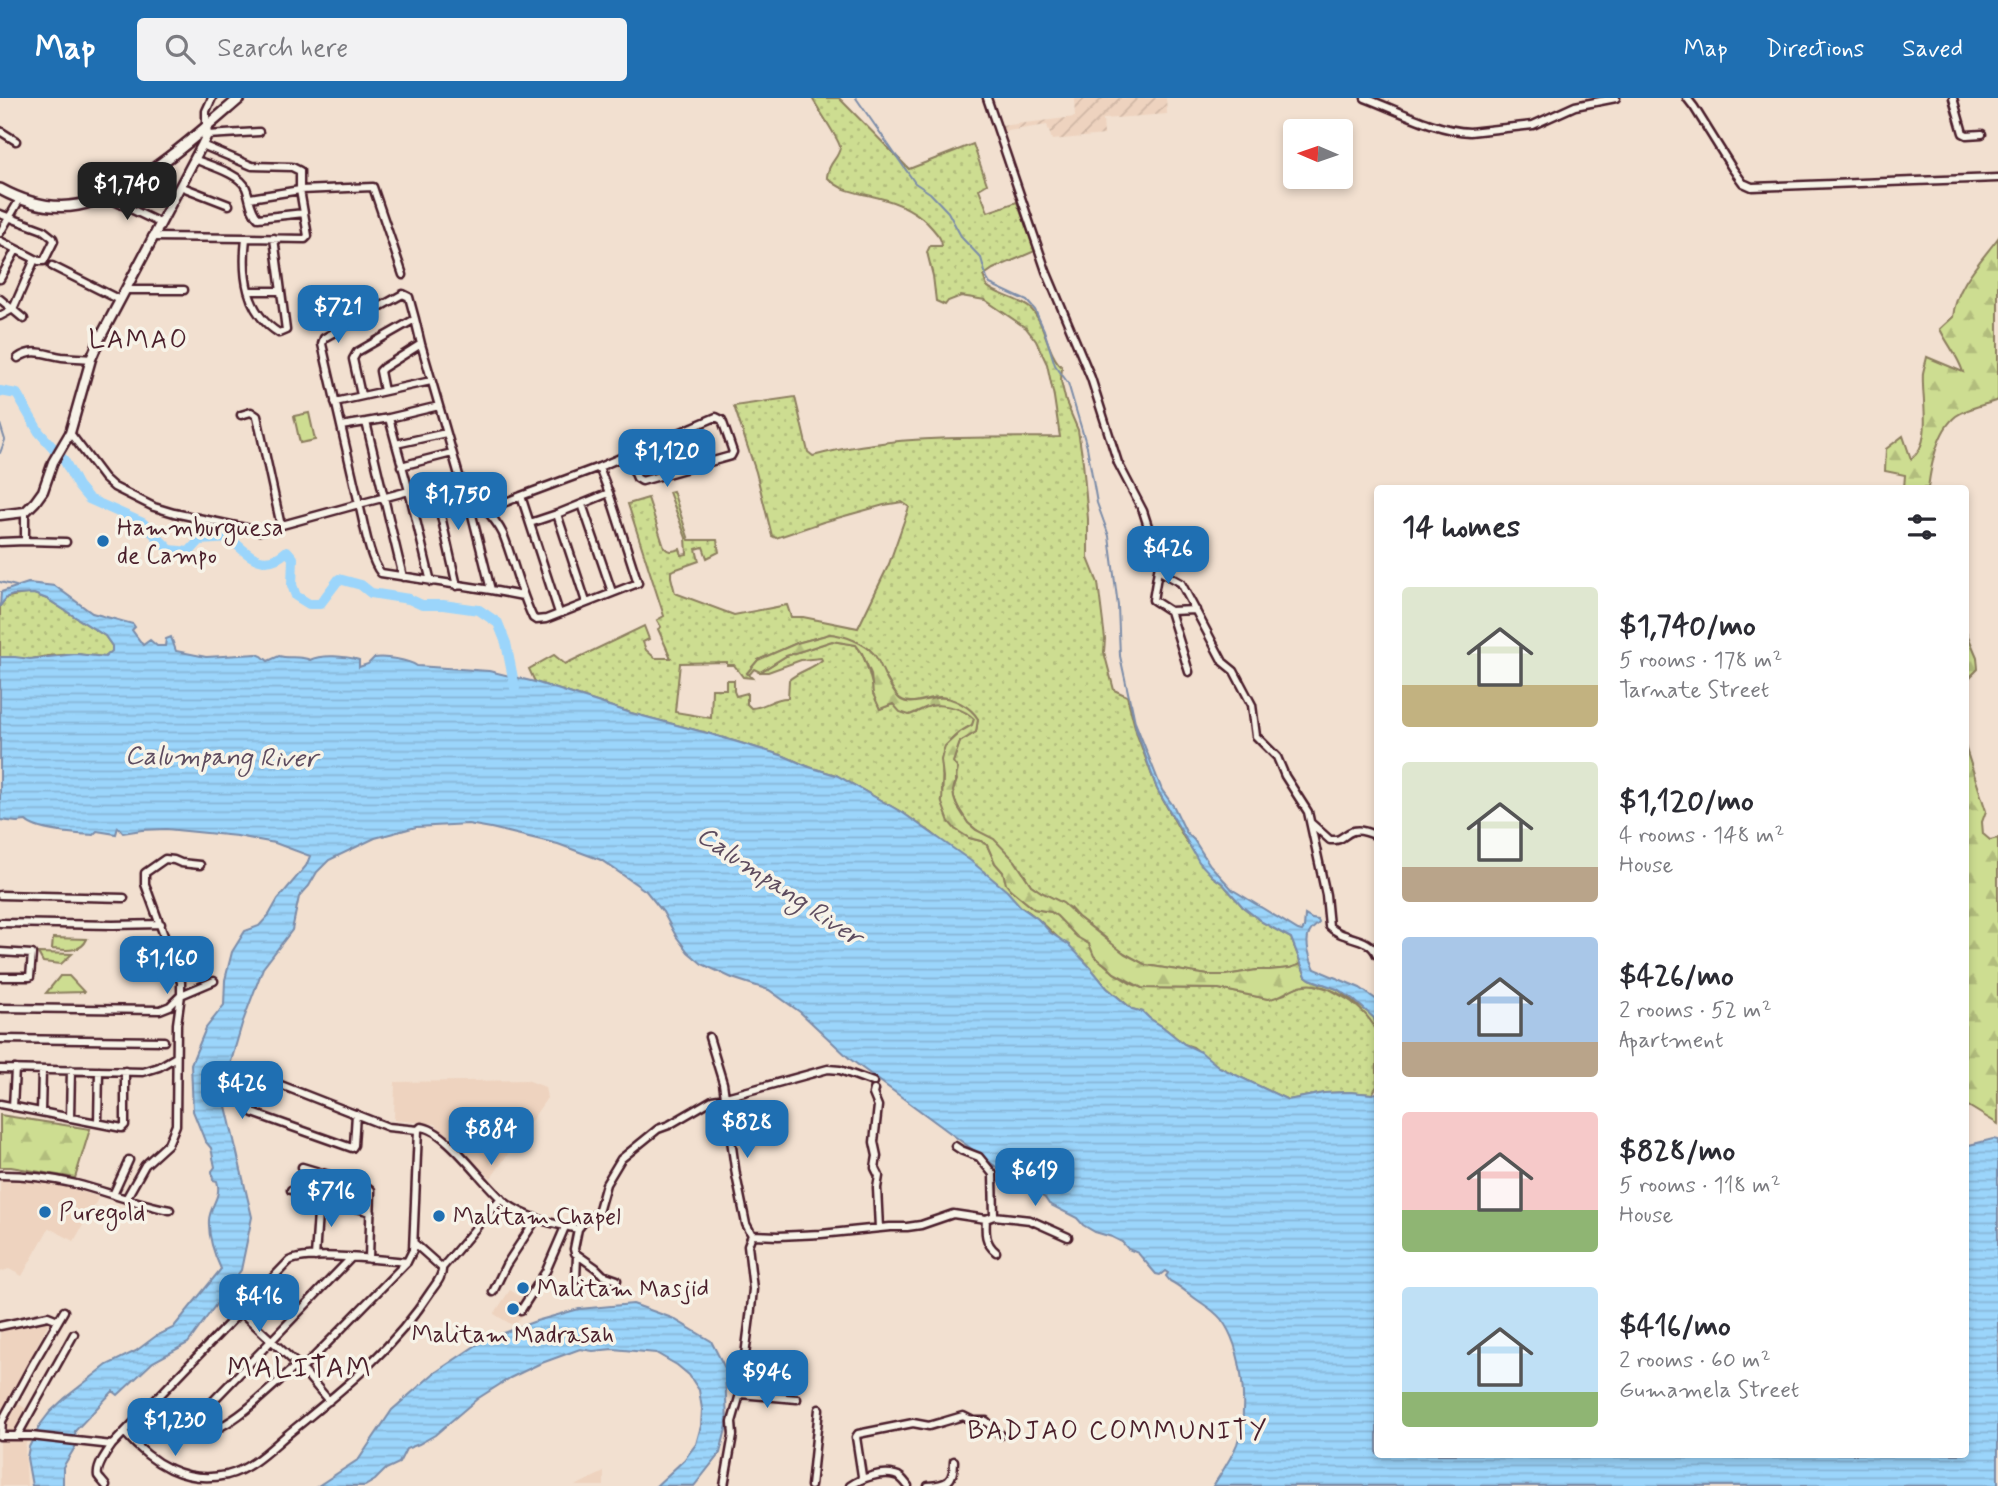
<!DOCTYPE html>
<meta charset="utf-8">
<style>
:root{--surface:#fff;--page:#f2f2f3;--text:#2b2b33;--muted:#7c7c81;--accent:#1f6fb2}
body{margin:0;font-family:Mynerve,sans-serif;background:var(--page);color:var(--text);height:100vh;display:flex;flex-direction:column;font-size:26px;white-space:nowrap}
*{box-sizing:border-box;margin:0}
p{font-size:23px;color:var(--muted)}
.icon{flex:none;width:38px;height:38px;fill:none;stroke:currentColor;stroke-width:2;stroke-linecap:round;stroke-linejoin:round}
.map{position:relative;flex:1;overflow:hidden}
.drawer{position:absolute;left:1374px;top:387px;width:595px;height:973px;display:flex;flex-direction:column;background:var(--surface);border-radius:7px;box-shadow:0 4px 10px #0003}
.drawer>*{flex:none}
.needle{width:46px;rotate:272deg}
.buttons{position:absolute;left:1283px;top:21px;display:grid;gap:14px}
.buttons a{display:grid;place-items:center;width:70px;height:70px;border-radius:7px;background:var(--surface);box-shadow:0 4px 10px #0003;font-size:35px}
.price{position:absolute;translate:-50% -60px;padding:0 16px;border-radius:14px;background:var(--accent);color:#fff;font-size:23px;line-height:46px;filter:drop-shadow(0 2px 4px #0008)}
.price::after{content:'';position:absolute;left:50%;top:42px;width:21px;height:16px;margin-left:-10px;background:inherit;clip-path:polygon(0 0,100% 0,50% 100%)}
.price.active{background:#222;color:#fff}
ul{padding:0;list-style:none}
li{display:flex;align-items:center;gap:21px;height:175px;padding:0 28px}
li span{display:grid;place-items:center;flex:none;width:196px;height:140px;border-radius:7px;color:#555}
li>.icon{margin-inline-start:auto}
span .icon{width:84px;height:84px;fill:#fffc;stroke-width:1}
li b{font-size:30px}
h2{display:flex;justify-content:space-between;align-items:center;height:84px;padding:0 28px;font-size:30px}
header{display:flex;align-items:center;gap:42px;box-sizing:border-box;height:98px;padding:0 35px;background:var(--accent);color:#fff}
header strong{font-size:33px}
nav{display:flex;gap:38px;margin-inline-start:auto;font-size:24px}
.search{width:490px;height:63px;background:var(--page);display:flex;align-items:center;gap:18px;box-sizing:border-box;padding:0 24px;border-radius:7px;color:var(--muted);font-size:26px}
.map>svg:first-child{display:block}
</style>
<header>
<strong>Map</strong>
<div class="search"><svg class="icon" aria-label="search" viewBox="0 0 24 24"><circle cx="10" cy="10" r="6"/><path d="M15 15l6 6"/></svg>Search here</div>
<nav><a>Map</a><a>Directions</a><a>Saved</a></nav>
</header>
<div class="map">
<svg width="1998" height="1388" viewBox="0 0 1998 1388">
<defs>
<pattern id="industrial-furrows" width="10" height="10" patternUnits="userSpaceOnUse" patternTransform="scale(1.75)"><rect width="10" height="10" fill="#eed3bf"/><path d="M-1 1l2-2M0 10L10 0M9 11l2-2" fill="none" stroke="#ceb5a4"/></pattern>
<pattern id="green-dots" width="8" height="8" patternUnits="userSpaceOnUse" patternTransform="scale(1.75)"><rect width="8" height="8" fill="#cddd91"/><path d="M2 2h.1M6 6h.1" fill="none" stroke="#b2bd7d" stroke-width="1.8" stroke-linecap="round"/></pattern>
<pattern id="forest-firs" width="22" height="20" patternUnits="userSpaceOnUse" patternTransform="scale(1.75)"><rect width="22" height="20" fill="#cddd91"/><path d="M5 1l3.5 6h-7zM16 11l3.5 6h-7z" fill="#b2bd7d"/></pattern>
<pattern id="water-rules" width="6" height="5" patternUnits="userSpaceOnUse" patternTransform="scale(1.75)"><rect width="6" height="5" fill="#9bd5fb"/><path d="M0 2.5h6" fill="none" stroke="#87b6d7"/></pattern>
</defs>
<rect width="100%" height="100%" fill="#f2e0d0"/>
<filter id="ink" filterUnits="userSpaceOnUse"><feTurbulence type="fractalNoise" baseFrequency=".0143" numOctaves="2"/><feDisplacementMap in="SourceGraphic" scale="14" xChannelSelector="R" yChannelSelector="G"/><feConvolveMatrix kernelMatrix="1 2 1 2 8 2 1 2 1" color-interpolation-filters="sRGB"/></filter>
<g filter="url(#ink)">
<path fill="#eed3bf" d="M527 982 545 989 547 1000 491 1080 435 1026 394 1022 395 984Z
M0 1080H28L64 1088 99 1099 74 1143 49 1130 22 1178 9 1171 0 1174Z
M510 1192 532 1206 514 1228 494 1216Z
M51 1220 10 1300 34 1316 25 1349 27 1388H0V1222L5 1232Z
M604 1374V1388H575Z"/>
<path fill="url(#industrial-furrows)" d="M1074 0H1166L1167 16 1103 21 1104 37 1052 42 1047 27 1001 34 1000 28 1075 19Z"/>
<path fill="url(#green-dots)" stroke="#8c7e5e" stroke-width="2" d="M812 0H839L909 71 973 46 987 86 979 91 988 114 1017 104 1035 153 993 171 983 178C985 181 985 185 987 188 994 196 1021 201 1031 211 1046 226 1047 256 1062 269L1061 283 1066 304 1078 332 1083 364 1088 421V460L1098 485 1105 541 1104 554 1114 592 1127 598 1137 637 1157 691 1184 740 1212 778 1223 786 1243 809 1262 824 1291 840 1301 866 1291 870 1270 872H1257L1226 877H1208L1146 867 1114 849 1107 841 1078 819 1070 810 1041 794 1031 787 1015 763 968 725 960 713 954 700 953 693 957 682 953 664 960 644 976 634 978 621C968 611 956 600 940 599 924 599 910 611 897 598L869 551 836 537 830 536 797 545 758 562 747 575 752 580 743 579 734 567H727V564L680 565 675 614 711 620 712 591H726V582H734V593L736 598 747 595V606L751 610C765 610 774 599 788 600L789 582C799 573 812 571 822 562L821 560 801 562 768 574H760L786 558 832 543 856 547C871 566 870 590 880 611L893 606 916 615C919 613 922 610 926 609 940 603 964 610 974 621L972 627C960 633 949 641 943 654L942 694 969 740 981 743 987 747 995 765 1003 774 1010 791 1034 811 1051 814 1057 818 1077 838 1089 846 1102 864 1114 875 1130 885 1142 890 1219 891 1268 901 1285 896 1291 891 1301 887 1311 886 1329 891 1352 904 1372 922 1377 935V988L1372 996 1349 994 1324 995 1288 1002 1219 969 1193 949 1184 946 1163 929 1149 920 1143 914 1132 911 1124 904 1107 890 1083 861 1074 854 1069 847 1064 845C1050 833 1036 817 1021 809L932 735 903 715 836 677 809 669 784 658 707 635 631 615 535 584 529 571 554 557 565 566 644 528 649 541 643 544 646 552 655 560H671L658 531 661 529 657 522 664 518 628 406 648 400 664 449C669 455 674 453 680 451L682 457 687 456 686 440 669 394 673 393 689 442H717L719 454 707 460 703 449 696 451 699 463 671 473V479L675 495 734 517 787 507 791 519H803L858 530 889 466 909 409 902 404 884 407 823 424 776 440 772 438 756 374 734 308 795 299 808 354 813 358C893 336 978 340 1060 339L1054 299 1047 266 1036 243 1026 230 985 202 961 198 948 203 945 207 936 203 933 178 927 154 930 148H942C942 141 937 136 932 130 918 113 897 104 876 99 857 94 841 94 827 79 828 64 839 61 840 49 840 43 817 9 812 0Z
M26 496H34L47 501 105 538 112 548V554L105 559 76 556 48 558 30 561 0 559V508L7 499Z"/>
<path fill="url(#forest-firs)" stroke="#8c7e5e" stroke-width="2" d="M1998 140V302C1985 307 1967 310 1956 318 1937 333 1931 368 1928 390H1904L1905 377 1885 373 1886 351 1903 338 1911 361C1934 345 1921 300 1923 275 1924 270 1926 264 1927 259L1963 274C1958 258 1947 246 1940 231L1953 219C1956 188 1980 164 1998 140Z
M1965 531 1977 559 1978 571 1965 584Z
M830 536C844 537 865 545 874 556 880 564 883 575 888 584 892 590 895 598 901 602 910 608 927 601 937 600 952 598 971 609 978 621L976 634 960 644 953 664 958 671 953 693 954 700 956 706 968 725 976 732 994 741 1015 763 1031 787 1041 794 1063 805 1078 819 1125 856 1146 867 1208 877H1226L1257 872H1270L1290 870 1301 866 1306 878 1310 881 1337 891 1369 915 1374 920 1377 935C1370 912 1328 882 1304 887 1290 889 1282 900 1268 901L1219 891 1142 890 1114 875 1107 868 1094 858 1089 846 1077 839 1057 818 1051 814 1034 811 1010 791 1006 786 1003 774 995 765 987 747 981 743 969 740 955 731 949 724 942 705 943 679 941 662 943 654 945 648 960 634 972 627 974 621C965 611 944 605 930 608 923 610 916 615 909 617L900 614 893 606 880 611 873 596 871 576 862 555 856 547 832 543 786 558 760 574 754 571 749 577 747 575 758 562 797 545Z
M1965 648 1986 713 1982 724 1983 736 1990 742 1998 740V1026L1965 1006Z
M53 840 87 841C81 855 65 852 52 851Z
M38 855 72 856 61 866 43 864Z
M60 878H69L84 894 46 895Z
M0 1017 90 1031 75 1080 11 1069H0Z"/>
<path fill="#cddd91" stroke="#8c7e5e" stroke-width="2" d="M309 315 315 342 300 345 294 318Z"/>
<path fill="url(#water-rules)" stroke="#7b8ca8" stroke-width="2" d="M28 485 55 488 92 515 133 526 135 529 132 532 143 547 150 542 157 548H165L166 541 171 539 176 553 206 559 257 556 262 558 268 563 279 558C289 561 299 557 310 562 321 556 346 558 359 562V569L368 566 374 560C384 558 409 562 417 568L489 573 535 584 631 615 707 635 784 658 809 669 836 677 903 715 971 763 1007 793 1021 809 1038 821 1051 835 1069 847 1090 869 1107 890 1120 901 1132 911 1143 914 1149 920 1163 929 1184 946 1201 954 1219 969 1288 1002 1324 995 1349 994 1372 996 1377 995V1356H1965V1048L1993 1041 1998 1042V1388H1213C1222 1374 1231 1361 1237 1346 1249 1313 1243 1249 1221 1221 1213 1211 1202 1206 1192 1198 1185 1193 1178 1187 1170 1183L1166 1178 1168 1175 1165 1173 1160 1177 1156 1176 1138 1155 1128 1151 1122 1144 1112 1139 1095 1134 1083 1127 1077 1120 1049 1106 1045 1100 1003 1074 850 961 800 914 769 892 732 880 702 866 688 854 676 838 663 814 646 793 601 762 558 746 491 730 468 726 416 729 375 740 329 762 317 774 309 788 299 799 292 832 263 870 242 926 228 974 226 1008 252 1119 241 1172 188 1245 153 1264 118 1297 113 1293 75 1333 77 1346 63 1369V1388H32L27 1360 29 1349 40 1327 50 1314 65 1300 107 1267 136 1253 156 1238 173 1230 221 1171C214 1156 208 1139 209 1122 210 1107 222 1099 217 1083L213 1082 212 1073 215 1069 211 1050 205 1043 193 1013 191 966 206 930 224 907 225 882 232 854 245 833 259 828 269 817 278 801 306 768 310 758 275 745 237 738 166 731 142 732 123 735 118 729 116 736 97 733 93 737C77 736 37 734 26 723L17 724 0 722V559H15L30 561 76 556 105 559 112 553V548L105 538 47 501 34 496 13 497 7 499 0 508 1 494Z
M1131 605 1135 624 1162 692 1174 709 1186 734 1194 742 1210 767 1233 792 1298 832 1302 833 1304 830 1305 817 1312 821 1318 822 1319 825C1316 828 1312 830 1310 834 1304 843 1310 862 1315 871L1360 890 1377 902V929L1374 920 1353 901 1337 891 1310 881 1306 878 1291 840 1262 824 1243 809 1223 786 1212 778 1199 764 1157 691 1136 631Z
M633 1206 672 1220 711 1243 725 1270 727 1327 720 1355 694 1388H656L684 1362 696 1346 701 1328 702 1311 699 1292 689 1277 677 1267 656 1255 613 1251 593 1253 580 1251 539 1266 510 1280 477 1301 435 1337 419 1346 406 1351 399 1365 386 1371 375 1382 365 1388H318L359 1361 392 1312 433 1276 484 1242 536 1223 579 1211Z"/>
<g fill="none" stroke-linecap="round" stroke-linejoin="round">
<path stroke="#7b8ca8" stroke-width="2" d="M856 0 915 85 930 95 948 114 962 140 981 160 987 181 990 186 1027 203 1035 212 1044 232 1055 267 1068 285 1073 302 1087 349 1097 405 1109 438 1118 508 1120 558 1133 617
M0 326 5 342 0 355
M0 484 16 488"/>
<path stroke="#9bd5fb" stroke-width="10" d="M0 293 17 296 39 334 64 362 78 388 89 401 143 425 170 452 189 454 200 442 230 440C249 458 264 474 287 453L293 460 292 487 296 498 309 506H320L339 481 361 487 371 495 409 501 422 507H443L479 512 498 525 506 545 515 590"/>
<defs>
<path id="street" d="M987 0 1046 173 1091 280 1118 365 1143 413 1163 475 1181 485 1223 564 1234 573 1252 607 1256 638 1277 659 1285 678 1308 714 1326 797 1329 828C1343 843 1369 837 1377 857
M1365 0C1397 12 1436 33 1470 34L1533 27 1575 8 1616 0
M1687 0 1694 9 1732 70 1743 85 1752 89 1998 80
M1953 0 1963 35 1967 37 1982 36
M206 29V13L212 0
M0 33 16 43
M207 37 259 34
M202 47 252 68 292 69 300 73V92L308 138 305 141 246 140C242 176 245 214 279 235L286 232 274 140
M194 61C208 67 241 76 246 90 250 100 250 112 258 120L304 115
M180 88 229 107
M106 99 160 125
M250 100 300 92 373 89 403 177
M0 116 43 132 53 140 54 143 44 163H39L0 143
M0 135 20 101
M152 139 246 140
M52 168 120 202
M0 181 16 152
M125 192H184
M249 193H280
M0 201 24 221
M0 218 13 211 35 161
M421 246 439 308
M18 260C34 249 46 257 62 259 72 260 82 260 91 261
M361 297 353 261 357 254 415 221 421 246 383 270 380 273 384 293
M335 304 431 283
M241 317 251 314 257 318 281 428
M389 320 439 308 460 381 409 393 431 484
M366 324 389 320 396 346 446 335
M341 328 322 246 324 240 403 196 409 199 415 221
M70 335 104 380 114 389 154 409 174 415 260 433 359 406C364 425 369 461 381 475L491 492 471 413 473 397C483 409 496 421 503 436 514 464 520 493 533 520L536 522 546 521 638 485 609 395
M396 346 409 393 359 406 341 328 366 324 403 479
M401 368 452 355
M599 369 716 319 722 322 733 354 731 358 642 383 637 380 627 357
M460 381 473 397
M434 387 457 488
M582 406 612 494
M486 412 521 398
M530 425 557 416
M25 443 66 444
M0 444 25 443V414
M1159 466 1153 502 1170 513
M491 492 523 498
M559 515 521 398 599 369 609 395 557 416 586 504
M1189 574 1170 513 1196 512
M1311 725 1330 742C1343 743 1342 737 1353 733 1361 731 1370 735 1377 738
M0 797 124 800
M0 825 113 827 161 826
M0 854 32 856 30 879H0
M0 910 160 912 170 908 181 897 214 883
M709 939 723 985 736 1077 746 1126 752 1137 748 1147 753 1191 751 1211 740 1296 732 1324 733 1337 724 1388
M0 941 164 943
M0 971 143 974 159 969 176 959
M237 974 263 980
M874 992 873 996 878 1008 874 1044 877 1058 875 1070 879 1078 877 1090 879 1130
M726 999 828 971 840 972 873 984
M0 1006 122 1030 125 1027V973
M13 1009 15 971
M41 1014 42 972
M356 1016 354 1047 352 1050 253 1015 251 1009 263 980 388 1029 418 1032 421 1029C447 1031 484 1088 506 1105 526 1120 554 1126 578 1131
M70 1020 71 972
M98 1025 99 973
M955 1048 961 1052 979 1059 993 1076 994 1118 986 1121C985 1135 985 1145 996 1154
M302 1069 366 1088 371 1092 369 1161
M0 1077C26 1077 51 1080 76 1086 107 1094 138 1106 170 1112
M291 1092 371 1114
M113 1097 129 1062
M126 1101 145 1067 168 1046 176 1027 177 926 181 897V884L145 786V775L165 761 174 762 181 765 200 767
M994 1118 1030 1122 1068 1139
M752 1137 778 1138 821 1136 890 1129H907L921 1127 953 1116 986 1121
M414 1145 442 1170
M315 1159 319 1101
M576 1182 577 1157
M617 1182 603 1177 596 1170 575 1155 574 1151 578 1131 585 1122 596 1116 599 1111 606 1086 621 1061 658 1031 669 1027 712 1002 719 1001 725 1004
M493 1194 506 1167 537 1120
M521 1212 546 1173 565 1129
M241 1214 302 1271 329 1303
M0 1228 48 1218 58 1222
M302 1271 407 1164 413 1152 418 1032
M740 1296 797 1301
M158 1299C167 1310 175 1325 188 1330 198 1334 211 1334 220 1329 248 1315 273 1286 298 1267
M187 1330 351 1160
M125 1335C152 1366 184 1386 227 1377 251 1371 270 1351 288 1336 341 1293 394 1251 431 1193 436 1186 443 1178 442 1170L501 1100
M0 1338H31L112 1347
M1 1338 2 1323 33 1266 64 1213
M17 1338 74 1236
M861 1382 862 1378 856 1339 858 1336 913 1325 929 1328 963 1318 973 1323H986L1001 1337
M106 1388C105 1386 99 1380 98 1378 96 1369 107 1354 112 1347L289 1163C311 1153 381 1162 407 1164
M811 1388 819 1311
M850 1388C861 1380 882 1373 895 1377 901 1378 904 1383 908 1388
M928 1388C947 1387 954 1384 954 1363"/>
<path id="secondary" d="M0 417 25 414 35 404 43 393 53 364 70 335 91 261 100 240 202 47 207 37 206 29"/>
<path id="primary" d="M0 91C24 104 51 112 78 107 133 97 198 36 240 0"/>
</defs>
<use href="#street" stroke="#4a1f2b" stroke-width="11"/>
<use href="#secondary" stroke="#4a1f2b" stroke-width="13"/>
<use href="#primary" stroke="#4a1f2b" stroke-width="14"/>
<use href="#street" stroke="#f7f3e8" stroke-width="6"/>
<use href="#secondary" stroke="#f7f3e8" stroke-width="8"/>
<use href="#primary" stroke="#f7f3e8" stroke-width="9"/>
</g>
</g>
<g fill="#1f6fb2" stroke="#f7f3e8" stroke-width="2.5">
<circle cx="103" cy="443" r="7"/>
<circle cx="45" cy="1114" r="7"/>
<circle cx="439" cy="1118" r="7"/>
<circle cx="523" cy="1190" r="7"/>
<circle cx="513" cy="1211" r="7"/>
</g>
<g text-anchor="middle" stroke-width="7" stroke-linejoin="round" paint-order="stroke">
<g font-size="24" fill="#4a1f2b" stroke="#f7f3e8" text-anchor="start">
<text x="117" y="437">Hammburguesa<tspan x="117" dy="28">de Campo</tspan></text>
<text x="59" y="1122">Puregold</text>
<text x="453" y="1126">Malitam Chapel</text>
<text x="537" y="1198">Malitam Masjid</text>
<text x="513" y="1244" text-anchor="middle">Malitam Madrasah</text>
</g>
<g font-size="26" letter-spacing="2" fill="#4a1f2b" stroke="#f7f3e8">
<text x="139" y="250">LAMAO</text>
<text x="1118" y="1341">BADJAO COMMUNITY</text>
</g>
<g font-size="26" font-style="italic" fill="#5e4c5f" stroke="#f7f3e8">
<text transform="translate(221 658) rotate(1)" y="9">Calumpang River</text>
<text transform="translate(780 787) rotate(34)" y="9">Calumpang River</text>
</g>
<g font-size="28" letter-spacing="2" fill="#4a1f2b" stroke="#f7f3e8">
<text x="300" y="1279">MALITAM</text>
</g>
</g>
</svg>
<div class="buttons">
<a><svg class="needle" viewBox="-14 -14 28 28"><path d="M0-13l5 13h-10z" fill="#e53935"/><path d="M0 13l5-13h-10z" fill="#7c7c81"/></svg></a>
</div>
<b class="price active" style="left:127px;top:124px">$1,740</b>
<b class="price" style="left:338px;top:247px">$721</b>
<b class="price" style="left:667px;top:391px">$1,120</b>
<b class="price" style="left:458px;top:434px">$1,750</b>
<b class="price" style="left:1168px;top:488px">$426</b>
<b class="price" style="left:167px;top:898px">$1,160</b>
<b class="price" style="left:242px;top:1023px">$426</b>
<b class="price" style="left:747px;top:1062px">$828</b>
<b class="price" style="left:491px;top:1069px">$884</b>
<b class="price" style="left:1035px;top:1110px">$619</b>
<b class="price" style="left:331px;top:1131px">$716</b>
<b class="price" style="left:259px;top:1236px">$416</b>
<b class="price" style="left:767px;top:1312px">$946</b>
<b class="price" style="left:175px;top:1360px">$1,230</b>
<section class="drawer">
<h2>14 homes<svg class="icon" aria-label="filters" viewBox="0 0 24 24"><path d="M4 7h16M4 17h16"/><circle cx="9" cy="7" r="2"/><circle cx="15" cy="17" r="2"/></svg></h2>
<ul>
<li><span style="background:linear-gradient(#dfe7d0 70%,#c2b280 0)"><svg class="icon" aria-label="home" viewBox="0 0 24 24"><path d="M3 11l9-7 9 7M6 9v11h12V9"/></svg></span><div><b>$1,740/mo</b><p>5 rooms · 178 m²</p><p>Tarnate Street</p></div></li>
<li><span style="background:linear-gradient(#dfe7d0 75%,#b9a48a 0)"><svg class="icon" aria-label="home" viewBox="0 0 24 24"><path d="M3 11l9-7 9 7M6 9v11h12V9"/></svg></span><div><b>$1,120/mo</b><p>4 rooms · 148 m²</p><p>House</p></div></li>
<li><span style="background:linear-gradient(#a9c7e8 75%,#b9a48a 0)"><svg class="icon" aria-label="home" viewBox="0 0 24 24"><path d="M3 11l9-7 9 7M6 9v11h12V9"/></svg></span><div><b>$426/mo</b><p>2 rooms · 52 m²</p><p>Apartment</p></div></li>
<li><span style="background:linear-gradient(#f6c9c9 70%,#8fb573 0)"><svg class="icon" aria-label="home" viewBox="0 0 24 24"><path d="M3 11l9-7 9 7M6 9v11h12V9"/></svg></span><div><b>$828/mo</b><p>5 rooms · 118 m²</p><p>House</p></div></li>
<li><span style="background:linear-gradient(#bfe0f5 75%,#8fb573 0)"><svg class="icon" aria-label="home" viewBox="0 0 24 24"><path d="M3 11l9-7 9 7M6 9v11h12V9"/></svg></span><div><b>$416/mo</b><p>2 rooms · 60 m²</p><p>Gumamela Street</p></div></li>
</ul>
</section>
</div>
